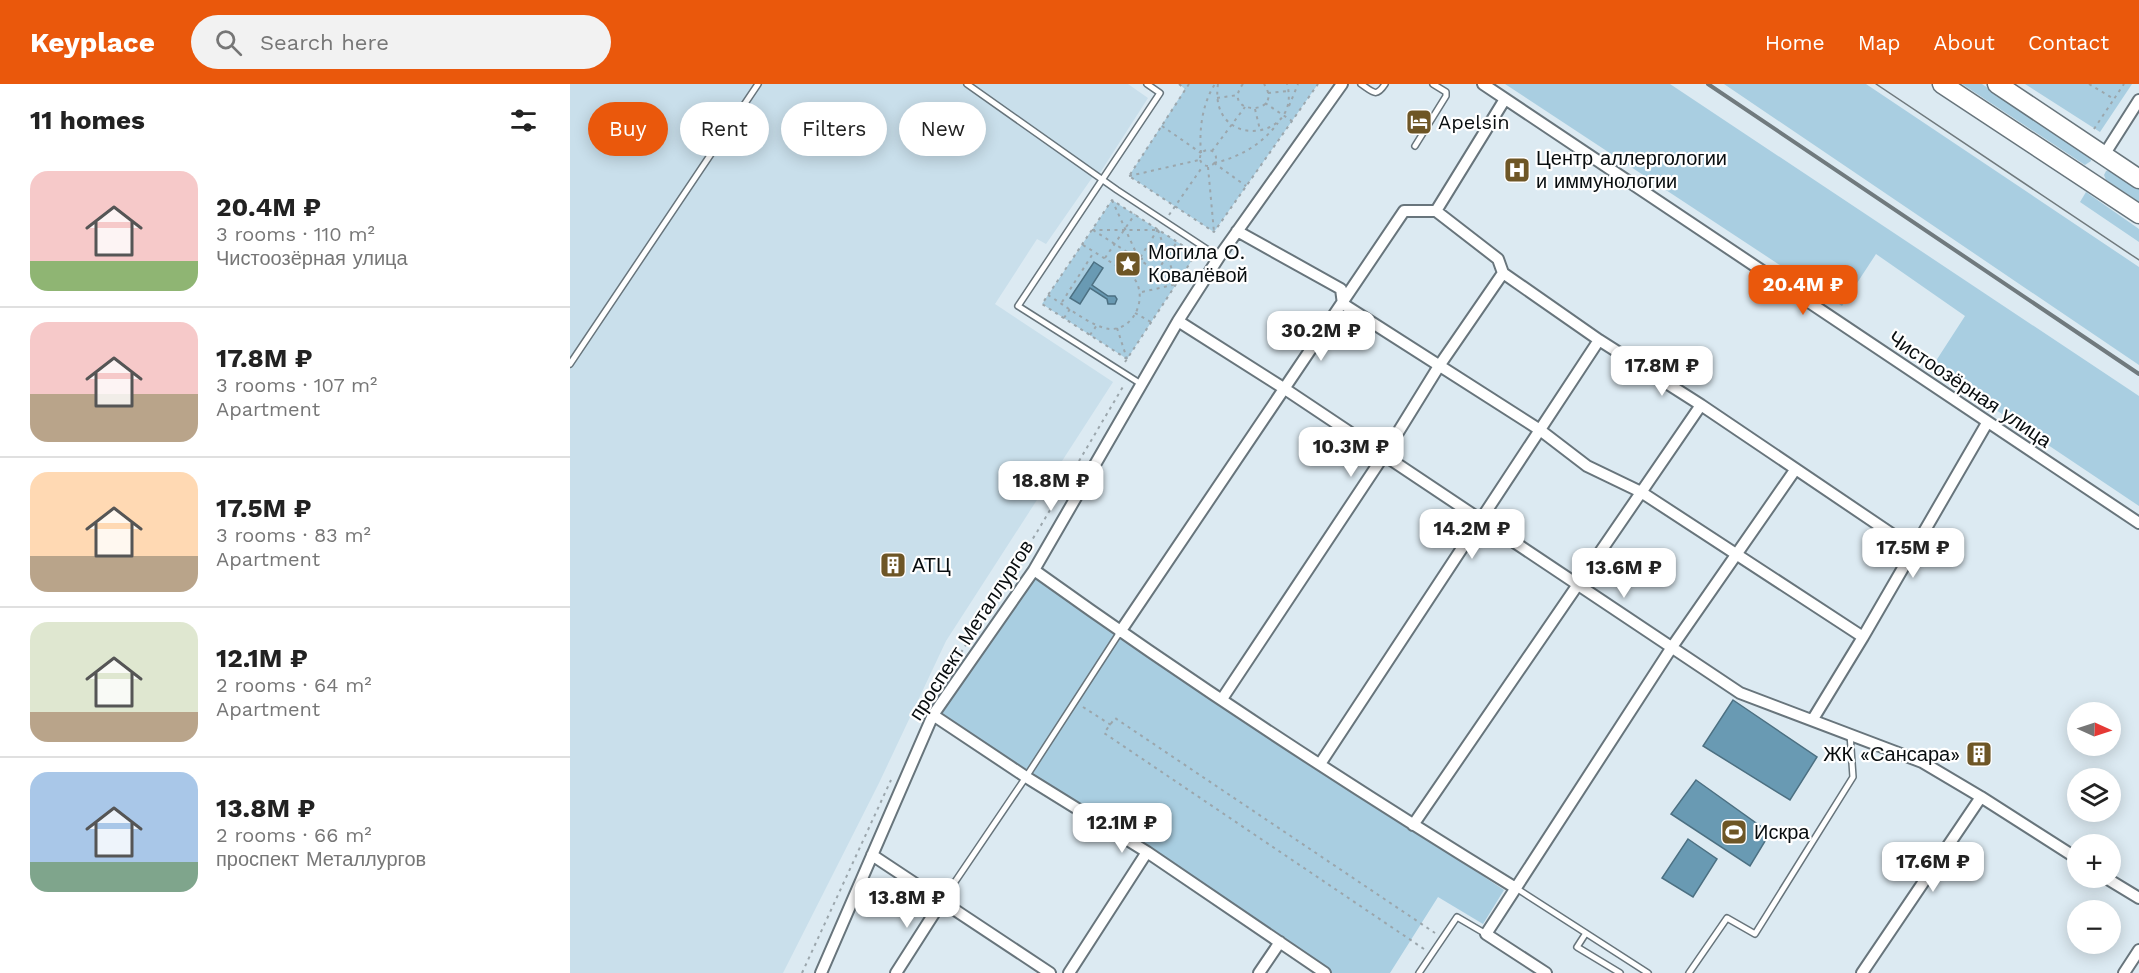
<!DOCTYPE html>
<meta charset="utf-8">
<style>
:root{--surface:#fff;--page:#f2f2f2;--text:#222;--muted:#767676;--line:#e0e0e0;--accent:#ea580c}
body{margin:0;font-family:"Work Sans",sans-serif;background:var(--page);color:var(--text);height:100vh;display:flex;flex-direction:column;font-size:22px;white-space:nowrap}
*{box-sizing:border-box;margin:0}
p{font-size:20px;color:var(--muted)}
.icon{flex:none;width:33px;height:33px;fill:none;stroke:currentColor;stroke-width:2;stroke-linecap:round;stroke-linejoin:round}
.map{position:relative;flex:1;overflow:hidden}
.drawer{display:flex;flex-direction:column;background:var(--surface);width:570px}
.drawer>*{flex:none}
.hud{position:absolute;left:18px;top:18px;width:570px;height:54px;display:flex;gap:12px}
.needle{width:39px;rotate:93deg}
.controls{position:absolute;left:1497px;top:618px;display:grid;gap:12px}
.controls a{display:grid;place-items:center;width:54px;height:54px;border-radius:50%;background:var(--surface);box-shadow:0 3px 15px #0003;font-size:30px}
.price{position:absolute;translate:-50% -51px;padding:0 14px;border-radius:12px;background:#fff;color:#222;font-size:20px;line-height:39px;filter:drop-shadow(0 2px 3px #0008)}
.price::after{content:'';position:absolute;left:50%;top:36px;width:18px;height:14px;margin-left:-9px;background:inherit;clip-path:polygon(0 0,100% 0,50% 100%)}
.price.active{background:var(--accent);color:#fff}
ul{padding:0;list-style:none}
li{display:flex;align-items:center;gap:18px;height:150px;padding:0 30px}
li+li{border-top:2px solid var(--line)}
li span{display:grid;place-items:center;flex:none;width:168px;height:120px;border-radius:18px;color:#555}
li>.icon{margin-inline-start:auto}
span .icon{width:72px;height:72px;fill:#fffc;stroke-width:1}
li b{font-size:26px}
h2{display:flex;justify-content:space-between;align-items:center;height:72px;padding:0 30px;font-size:26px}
.pill{padding:0 21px;border-radius:27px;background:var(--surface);box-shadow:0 3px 15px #0003;font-size:21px;line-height:54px}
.pill.active{background:var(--accent);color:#fff}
header{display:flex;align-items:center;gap:36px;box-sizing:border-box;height:84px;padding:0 30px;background:var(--accent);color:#fff}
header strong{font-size:28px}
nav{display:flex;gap:33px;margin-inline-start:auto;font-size:21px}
.search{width:420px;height:54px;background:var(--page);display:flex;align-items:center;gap:15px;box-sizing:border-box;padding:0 21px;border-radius:33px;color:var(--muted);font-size:22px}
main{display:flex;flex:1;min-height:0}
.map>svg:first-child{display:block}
</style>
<header>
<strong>Keyplace</strong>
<div class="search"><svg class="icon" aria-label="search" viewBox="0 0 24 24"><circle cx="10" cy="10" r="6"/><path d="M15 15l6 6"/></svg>Search here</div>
<nav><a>Home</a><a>Map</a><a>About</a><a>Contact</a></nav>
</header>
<main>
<section class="drawer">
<h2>11 homes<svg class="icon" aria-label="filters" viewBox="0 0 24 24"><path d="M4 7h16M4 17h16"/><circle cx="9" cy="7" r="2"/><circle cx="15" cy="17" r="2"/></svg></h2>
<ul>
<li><span style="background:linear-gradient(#f6c9c9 75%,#8fb573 0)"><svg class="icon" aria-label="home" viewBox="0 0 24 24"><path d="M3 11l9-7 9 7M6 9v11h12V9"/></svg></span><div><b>20.4M ₽</b><p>3 rooms · 110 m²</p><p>Чистоозёрная улица</p></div></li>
<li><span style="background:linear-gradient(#f6c9c9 60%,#b9a48a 0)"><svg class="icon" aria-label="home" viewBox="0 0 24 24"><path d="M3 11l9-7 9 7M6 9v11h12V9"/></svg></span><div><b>17.8M ₽</b><p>3 rooms · 107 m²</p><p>Apartment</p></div></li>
<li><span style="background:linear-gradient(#ffd9b3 70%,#b9a48a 0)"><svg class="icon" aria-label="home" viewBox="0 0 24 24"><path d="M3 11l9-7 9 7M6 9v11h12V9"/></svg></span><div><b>17.5M ₽</b><p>3 rooms · 83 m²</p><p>Apartment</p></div></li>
<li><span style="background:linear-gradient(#dfe7d0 75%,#b9a48a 0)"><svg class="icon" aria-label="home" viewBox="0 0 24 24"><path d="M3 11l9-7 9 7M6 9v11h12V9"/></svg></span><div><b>12.1M ₽</b><p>2 rooms · 64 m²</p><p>Apartment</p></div></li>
<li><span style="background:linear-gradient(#a9c7e8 75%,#7fa58c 0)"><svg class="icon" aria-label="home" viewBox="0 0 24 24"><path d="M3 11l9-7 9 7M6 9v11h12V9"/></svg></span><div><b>13.8M ₽</b><p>2 rooms · 66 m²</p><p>проспект Металлургов</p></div></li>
</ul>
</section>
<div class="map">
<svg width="1569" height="889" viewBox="0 0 1569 889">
<rect width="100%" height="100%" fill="#dceaf2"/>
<path fill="#c9dfeb" d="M0 0H558L578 14 528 92 524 91 476 160 467 155 425 220 543 298 376 557 309 699 213 889H0Z"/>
<path fill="#a9cee1" d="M609 0H748L644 148 559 92 615 5Z
M935 0H1100L1569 312V422L1362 283 1395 232 1306 170 1272 222Z
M1154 0H1296L1569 183V281Z
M1392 0H1412L1520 72 1521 77 1515 81Z
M1455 0H1562L1530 48Z
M1541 85 1569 103V118L1536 96 1534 91 1536 87Z
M1516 108 1569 145V158L1510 118Z
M542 116 626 170 557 275 472 220Z
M461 491 934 806 913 840 868 813 820 889H760L365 634Z"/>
<path fill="#699ab3" stroke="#4c7082" stroke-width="1.5" d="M524 178 533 184 522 201 538 212H545L547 215 545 220H538L537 215 520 204 510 220 500 214Z
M1163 616 1247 673 1220 716 1133 662Z
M1126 696 1200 749 1180 782 1101 730Z
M1118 755 1147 775 1123 813 1092 794Z"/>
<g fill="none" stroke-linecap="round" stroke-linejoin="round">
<defs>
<path id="service" d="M397 0 547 106 649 173
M791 0C803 8 806 14 815 0
M845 62 876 12V8L863 0
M0 280 188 0
M571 300 448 222 590 9 577 0
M946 804 1078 889
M372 817 456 693 550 548
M1016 849 1007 863 1050 889
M849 889 887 833 916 850
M1119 889 1157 834 1185 850 1283 693 1280 650"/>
<path id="minor" d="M913 0 1569 439
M1534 71 1569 16
M866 127 928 175 933 189 1029 256 1131 321 1344 465
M667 147 771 205 773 220 970 346 1017 382 1071 408 1293 553
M608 237 715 305 1170 609 1352 678 1411 713 1508 775
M464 486C620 598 781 703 944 803
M550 548 834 127H866L935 15
M652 615 814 371 869 282 933 189
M363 631 456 693 577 768 755 889
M1243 635 1293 553 1417 339
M750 680 1029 256
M843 741 1131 321
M302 771 480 889
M1536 794 1569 814
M251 889 363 631 464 486 608 237 649 173 772 0
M326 889 372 817
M499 889 577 768
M689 889 710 858
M976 889 916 850 1102 563 1225 386
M1292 889 1411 713
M1554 889 1569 866"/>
<path id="primary" d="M1372 0 1569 130
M1427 0 1569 95"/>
</defs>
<use href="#service" stroke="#68757c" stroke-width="8"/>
<use href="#minor" stroke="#68757c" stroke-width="14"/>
<use href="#primary" stroke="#68757c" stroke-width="21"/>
<path stroke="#9ba6ac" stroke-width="2" stroke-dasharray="3 4.5" stroke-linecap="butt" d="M609 0 615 5
M619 0 559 92 644 148 748 0
M648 0C638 67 733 58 717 0
M673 0C649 31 716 33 694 0
M1519 0 1544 15 1554 0
M698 9 719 7
M647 14 668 11
M695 19 722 37
M719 22 728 0
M685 25 690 46
M592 42 631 69
M1524 45 1544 15
M630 74a8 8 0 1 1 16 0a8 8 0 1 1-16 0Z
M642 67 675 23
M631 69C629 46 632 20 645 0
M644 79C670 73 691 61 708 39
M644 79 676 102
M638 83 644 148
M559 92 629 76
M542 116 568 173
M599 131 633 82
M522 146H585
M523 146 607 200
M588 146 607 200
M513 161 560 190 588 145
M535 174 565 130
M570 175 626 170
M587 187 607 158
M572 208 607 200
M478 211C493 220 523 244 540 245 567 246 580 207 560 190
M492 218 524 168
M565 229 581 238
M494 234 500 225
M547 244 557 275
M520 251 527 241
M557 275 472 220 542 116 626 170
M555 278 628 167
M387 575 467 448 554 301
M513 623 541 641
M854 865 534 649 545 634 865 849
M232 889 321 696"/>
<use href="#service" stroke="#fff" stroke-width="5"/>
<use href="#minor" stroke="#fff" stroke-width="10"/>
<use href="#primary" stroke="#fff" stroke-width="18"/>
<path stroke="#707a7e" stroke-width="1.5" d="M1306 0 1569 176"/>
<path stroke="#707a7e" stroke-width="4" d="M1138 0 1569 290"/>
</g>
<defs>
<symbol id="hotel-square" viewBox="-11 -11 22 22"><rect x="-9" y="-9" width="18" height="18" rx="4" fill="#6e5626" stroke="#fff"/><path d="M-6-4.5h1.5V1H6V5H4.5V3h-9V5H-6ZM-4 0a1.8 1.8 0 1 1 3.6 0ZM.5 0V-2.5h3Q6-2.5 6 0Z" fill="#fff"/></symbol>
<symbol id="hospital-square" viewBox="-11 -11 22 22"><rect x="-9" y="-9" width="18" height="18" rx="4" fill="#6e5626" stroke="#fff"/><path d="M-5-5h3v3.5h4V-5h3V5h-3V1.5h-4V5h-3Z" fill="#fff"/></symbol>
<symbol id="sight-square" viewBox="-11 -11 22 22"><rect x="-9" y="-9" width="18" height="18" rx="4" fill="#6e5626" stroke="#fff"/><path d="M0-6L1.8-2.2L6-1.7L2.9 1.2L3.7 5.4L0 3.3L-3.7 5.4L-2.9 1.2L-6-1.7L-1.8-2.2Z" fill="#fff"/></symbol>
<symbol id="building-square" viewBox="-11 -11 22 22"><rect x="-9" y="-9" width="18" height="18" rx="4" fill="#6e5626" stroke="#fff"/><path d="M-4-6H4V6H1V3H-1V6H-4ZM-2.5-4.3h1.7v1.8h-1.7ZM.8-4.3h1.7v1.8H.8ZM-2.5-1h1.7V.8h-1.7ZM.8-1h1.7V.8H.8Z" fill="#fff"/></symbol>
<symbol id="stadium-square" viewBox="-11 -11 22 22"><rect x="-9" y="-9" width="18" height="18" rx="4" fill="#6e5626" stroke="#fff"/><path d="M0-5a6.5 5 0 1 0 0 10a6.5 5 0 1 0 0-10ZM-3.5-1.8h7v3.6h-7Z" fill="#fff"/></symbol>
</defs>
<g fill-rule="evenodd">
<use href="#hotel-square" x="834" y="23" width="30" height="30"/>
<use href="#hospital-square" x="932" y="71" width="30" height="30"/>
<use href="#sight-square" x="543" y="165" width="30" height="30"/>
<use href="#building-square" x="308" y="466" width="30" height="30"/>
<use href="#building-square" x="1394" y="655" width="30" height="30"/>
<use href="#stadium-square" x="1149" y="733" width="30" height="30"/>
</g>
<g text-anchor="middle" stroke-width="4.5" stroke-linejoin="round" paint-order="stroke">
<g font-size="20" fill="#080d0f" stroke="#fff" text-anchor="start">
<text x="868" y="45">Apelsin</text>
<text x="966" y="81">Центр аллергологии<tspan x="966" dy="23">и иммунологии</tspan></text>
<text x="578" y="175">Могила О.<tspan x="578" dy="23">Ковалёвой</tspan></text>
<text x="342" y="488">АТЦ</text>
<text x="1390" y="677" text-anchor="end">ЖК «Сансара»</text>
<text x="1184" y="755">Искра</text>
</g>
<g font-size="20" fill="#080d0f" stroke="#fff">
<text transform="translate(1400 305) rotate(34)" y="7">Чистоозёрная улица</text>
<text transform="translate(401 546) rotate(-57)" y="7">проспект Металлургов</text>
</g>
</g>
</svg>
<div class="controls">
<a><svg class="needle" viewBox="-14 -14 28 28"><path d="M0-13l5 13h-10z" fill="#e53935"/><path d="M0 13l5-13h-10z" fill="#767676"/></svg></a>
<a><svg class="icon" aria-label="layers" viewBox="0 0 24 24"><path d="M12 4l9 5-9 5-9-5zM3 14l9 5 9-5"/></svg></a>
<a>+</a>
<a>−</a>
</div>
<b class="price active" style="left:1233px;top:232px">20.4M ₽</b>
<b class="price" style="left:751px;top:278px">30.2M ₽</b>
<b class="price" style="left:1092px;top:313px">17.8M ₽</b>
<b class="price" style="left:781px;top:394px">10.3M ₽</b>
<b class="price" style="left:481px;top:428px">18.8M ₽</b>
<b class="price" style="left:902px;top:476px">14.2M ₽</b>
<b class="price" style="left:1343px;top:495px">17.5M ₽</b>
<b class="price" style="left:1054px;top:515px">13.6M ₽</b>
<b class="price" style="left:552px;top:770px">12.1M ₽</b>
<b class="price" style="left:1363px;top:809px">17.6M ₽</b>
<b class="price" style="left:337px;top:845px">13.8M ₽</b>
<div class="hud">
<a class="pill active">Buy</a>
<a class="pill">Rent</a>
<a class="pill">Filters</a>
<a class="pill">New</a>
</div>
</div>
</main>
